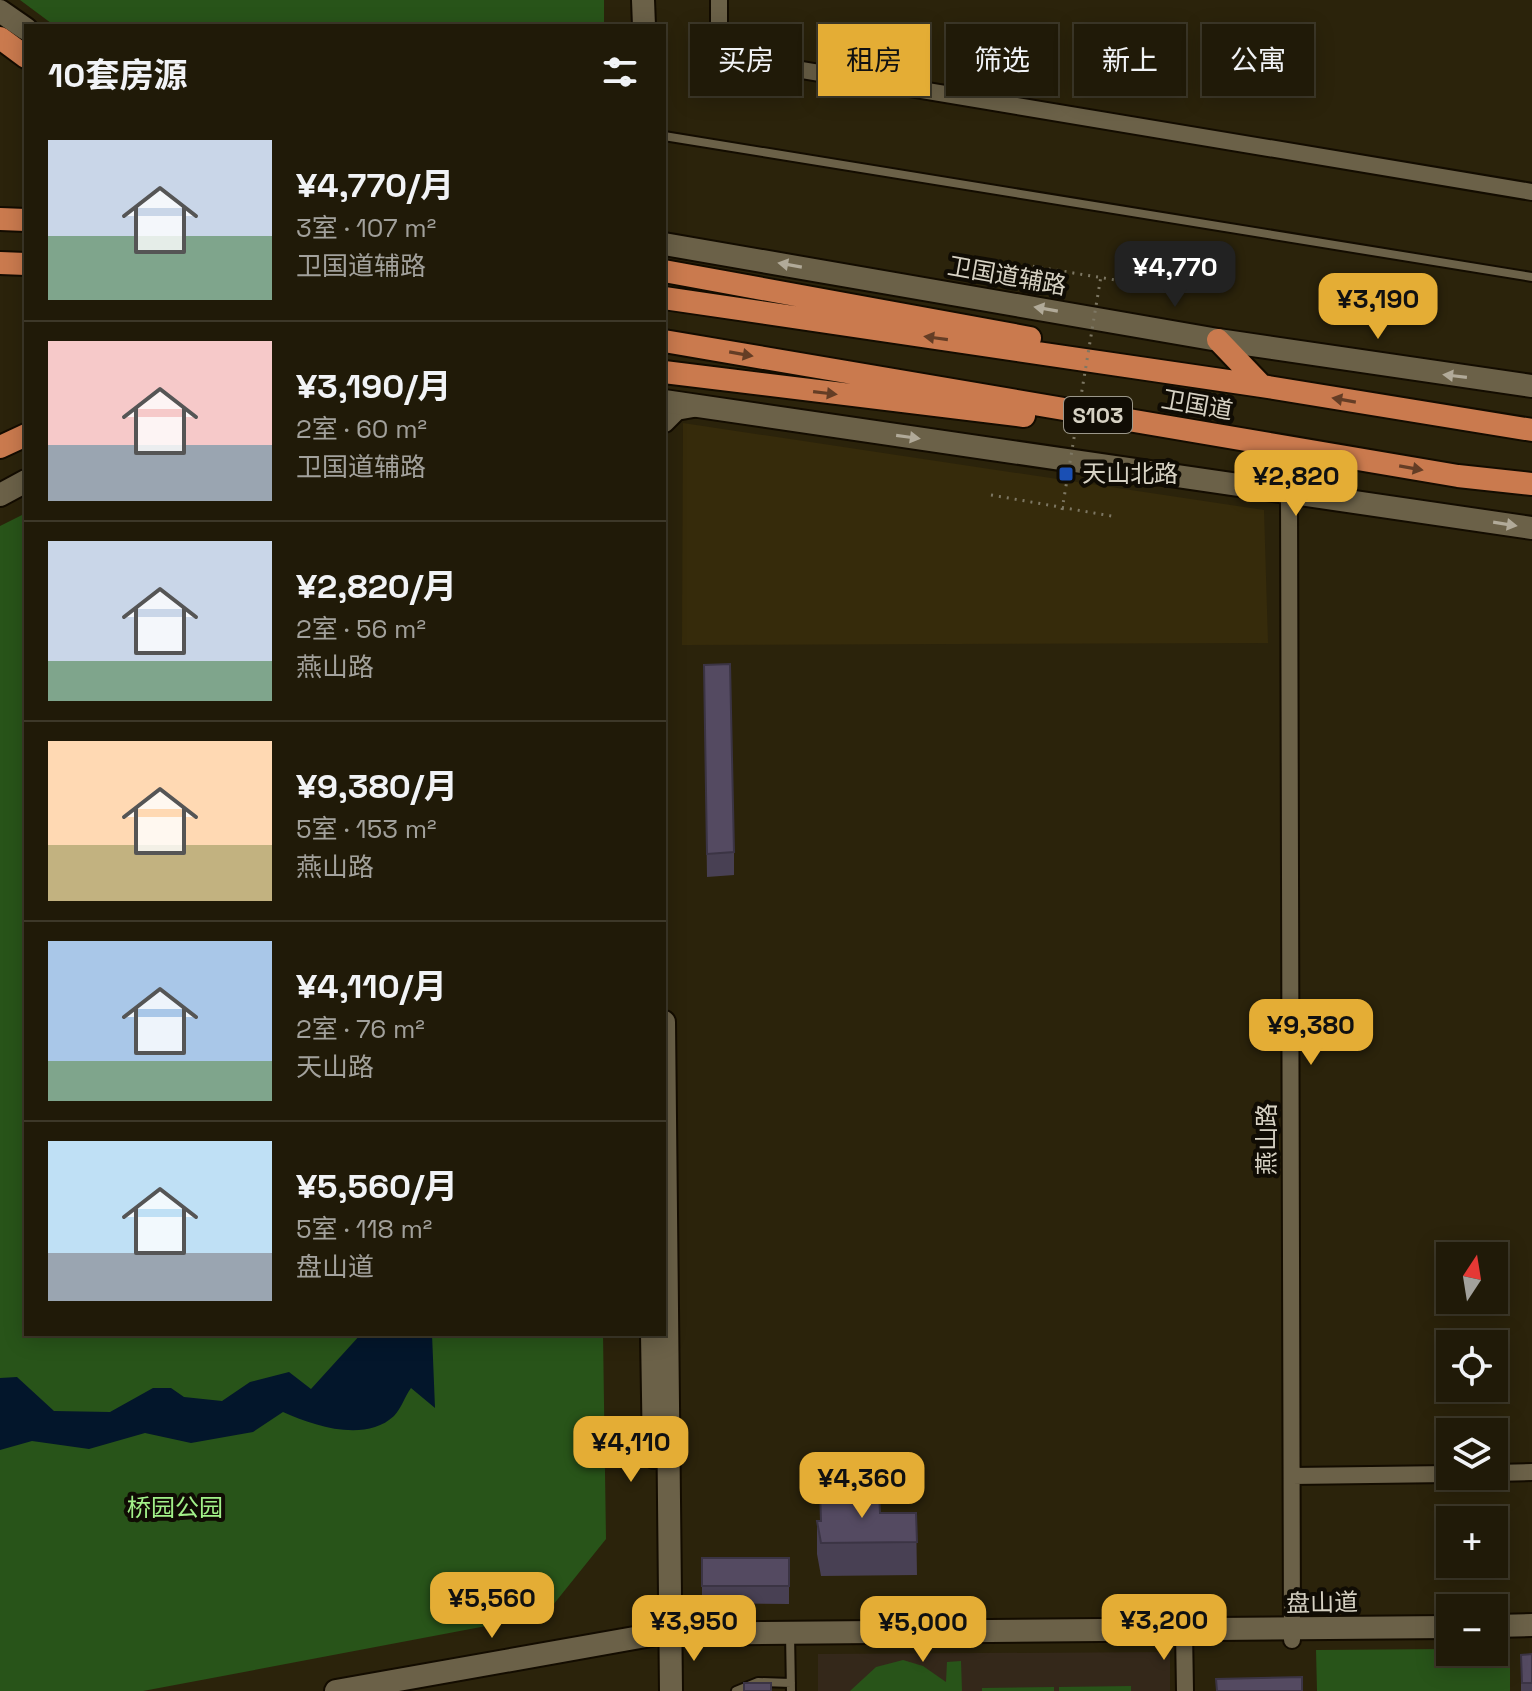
<!DOCTYPE html>
<html lang="zh">
<meta charset="utf-8">
<style>
:root{--surface:#201a08;--page:#282312;--text:#f1f3f6;--muted:#a2a19c;--line:#3d3829;--accent:#e4ad35}
body{margin:0;font-family:"Space Grotesk","Noto Sans SC",sans-serif;background:var(--page);color:var(--text);height:100vh;display:flex;flex-direction:column;font-size:30px;white-space:nowrap}
*{box-sizing:border-box;margin:0}
p{font-size:26px;color:var(--muted)}
.icon{flex:none;width:44px;height:44px;fill:none;stroke:currentColor;stroke-width:2;stroke-linecap:round;stroke-linejoin:round}
.map{position:relative;flex:1;overflow:hidden}
.sheet{position:absolute;left:24px;top:24px;width:642px;height:1312px;display:flex;flex-direction:column;background:var(--surface);border-radius:0px;box-shadow:0 4px 20px #0003,0 0 0 2px var(--line)}
.sheet>*{flex:none}
.banner{position:absolute;left:690px;top:24px;width:722px;height:72px;display:flex;gap:16px}
.needle{width:52px;rotate:12deg}
.controls{position:absolute;left:1436px;top:1242px;display:grid;gap:16px}
.controls a{display:grid;place-items:center;width:72px;height:72px;border-radius:0px;background:var(--surface);box-shadow:0 4px 20px #0003,0 0 0 2px var(--line);font-size:40px}
.price{position:absolute;translate:-50% -68px;padding:0 18px;border-radius:16px;background:var(--accent);color:#111;font-size:26px;line-height:52px;filter:drop-shadow(0 2px 4px #0008)}
.price::after{content:'';position:absolute;left:50%;top:48px;width:24px;height:18px;margin-left:-12px;background:inherit;clip-path:polygon(0 0,100% 0,50% 100%)}
.price.on{background:#222;color:#fff}
ul{padding:0;list-style:none}
li{display:flex;align-items:center;gap:24px;height:200px;padding:0 24px}
li+li{border-top:2px solid var(--line)}
li span{display:grid;place-items:center;flex:none;width:224px;height:160px;border-radius:0px;color:#555}
li>.icon{margin-inline-start:auto}
span .icon{width:96px;height:96px;fill:#fffc;stroke-width:1}
li b{font-size:34px}
h2{display:flex;justify-content:space-between;align-items:center;height:96px;padding:0 24px;font-size:34px}
.chip{padding:0 28px;border-radius:0px;background:var(--surface);box-shadow:0 4px 20px #0003,0 0 0 2px var(--line);font-size:28px;line-height:72px}
.chip.on{background:var(--accent);color:#111}
.map>svg:first-child{display:block}
</style>
<div class="map">
<svg width="1532" height="1691" viewBox="0 0 1532 1691">
<rect width="100%" height="100%" fill="#2b230b"/>
<path fill="#362b0b" d="M683 423 1264 510 1268 643 682 645Z"/>
<path fill="#34281a" d="M1170 1652V1691H818V1654Z"/>
<path fill="#285419" d="M20 0H604V26H55Z
M26 513V1334H603L606 1539 545 1615 143 1691H0V526Z
M1450 1649 1494 1652V1649H1510V1691H1317L1316 1650Z
M903 1660 923 1666 946 1682 947 1662 961 1661 962 1691H850L876 1667Z
M1131 1686V1691H1059V1687Z
M1054 1687V1691H982V1688Z"/>
<path fill="#03162b" d="M361 1334H432L435 1408 411 1388C405 1396 401 1409 394 1416 365 1443 314 1426 283 1412L253 1432 191 1443 145 1433 89 1449 32 1441 0 1450V1378L17 1377 54 1411 110 1412 153 1388H171L184 1397 222 1401 250 1382 289 1372 311 1389Z"/>
<g fill="none" stroke-linecap="round" stroke-linejoin="round">
<defs>
<path id="service" d="M664 136 1532 277
M790 1633 791 1691
M736 1691 758 1682 791 1683"/>
<path id="minor" d="M719 0V40L754 62 1532 192
M1289 494 1292 1640
M1494 1473 1532 1472
M1292 1476 1450 1474
M1184 1631 1185 1691"/>
<path id="tertiary" d="M643 0 644 26
M664 421 676 409 693 406
M664 1022 671 1691
M652 1334 654 1457
M1494 1626 1532 1625
M336 1691 657 1634 1450 1627"/>
<path id="secondary" d="M0 11 26 29
M664 244 1218 340 1532 386
M664 401 1532 528
M0 495 26 481"/>
<path id="trunk" d="M0 38 26 57
M0 219 26 220
M0 263 26 264
M664 271 1030 338
M664 298 1262 386 1532 430
M1218 340 1262 386
M664 341 1458 476 1532 484
M664 372 1024 416
M0 447 26 435"/>
</defs>
<use href="#service" stroke="#130c00" stroke-width="12"/>
<use href="#minor" stroke="#130c00" stroke-width="20"/>
<use href="#tertiary" stroke="#130c00" stroke-width="26"/>
<use href="#secondary" stroke="#130c00" stroke-width="26"/>
<use href="#trunk" stroke="#130c00" stroke-width="26"/>
<path stroke="#7d7763" stroke-width="3" stroke-dasharray="2 6" stroke-linecap="butt" d="M1025 265 1158 287
M991 495 1117 517"/>
<use href="#service" stroke="#6b6148" stroke-width="8"/>
<use href="#minor" stroke="#6b6148" stroke-width="16"/>
<use href="#tertiary" stroke="#6b6148" stroke-width="22"/>
<use href="#secondary" stroke="#6b6148" stroke-width="22"/>
<use href="#trunk" stroke="#ca7a4e" stroke-width="22"/>
<path stroke="#7d7763" stroke-width="3" stroke-dasharray="2 6" stroke-linecap="butt" d="M1062 510 1101 276"/>
</g>
<path fill="#484053" d="M704 665 734 852V875L707 877Z
M880 1513H916L917 1575 821 1576 817 1554V1521Z
M702 1558H789V1604L702 1603Z
M1532 1654V1691H1521V1655Z"/>
<path fill="#544a61" stroke="#3b3444" stroke-width="2" d="M730 664 734 852 707 854 704 665Z
M879 1490 880 1513H916L917 1542 821 1543 817 1521H821L820 1491Z
M702 1558H789V1586H702Z
M1532 1654V1683H1522L1521 1655Z
M1302 1677V1691H1217L1216 1679Z
M744 1683H771V1691H744Z"/>
<defs><path id="oneway-solid" d="M-6-.8H1V-3.2L6.5 0L1 3.2V.8H-6Z" transform="scale(2)"/></defs>
<g fill="#b1aa99">
<use href="#oneway-solid" transform="translate(790 265) rotate(-170)"/>
<use href="#oneway-solid" transform="translate(1046 309) rotate(-170)"/>
<use href="#oneway-solid" transform="translate(1455 376) rotate(-173)"/>
<use href="#oneway-solid" transform="translate(908 437) rotate(8)"/>
<use href="#oneway-solid" transform="translate(1505 524) rotate(9)"/>
</g>
<g fill="#643d25">
<use href="#oneway-solid" transform="translate(936 338) rotate(-172)"/>
<use href="#oneway-solid" transform="translate(741 354) rotate(10)"/>
<use href="#oneway-solid" transform="translate(825 393) rotate(7)"/>
<use href="#oneway-solid" transform="translate(1344 400) rotate(-170)"/>
<use href="#oneway-solid" transform="translate(1411 468) rotate(10)"/>
</g>
<rect fill="#1a4fb4" stroke="#100c04" stroke-width="3" x="1058" y="466" width="16" height="16" rx="4"/>
<g text-anchor="middle" stroke-width="8" stroke-linejoin="round" paint-order="stroke">
<rect fill="#100c04" stroke="#9b978a" stroke-width="2" x="1064" y="397" width="68" height="36" rx="6"/>
<g font-size="22" font-weight="bold" fill="#d7d2c4">
<text x="1098" y="423">S103</text>
</g>
<g font-size="24" fill="#d7d2c4" stroke="#100c04">
<text transform="translate(1007 276) rotate(10)" y="8">卫国道辅路</text>
<text transform="translate(1197 405) rotate(10)" y="8">卫国道</text>
<text transform="translate(1267 1139) rotate(-90)" y="8">燕山路</text>
<text transform="translate(1322 1603) rotate(-1)" y="8">盘山道</text>
</g>
<g font-size="24" fill="#d7d2c4" stroke="#100c04" text-anchor="start">
<text x="1082" y="482">天山北路</text>
</g>
<g font-size="24" fill="#a2f189" stroke="#100c04">
<text x="175" y="1516">桥园公园</text>
</g>
</g>
</svg>
<div class="controls">
<a><svg class="needle" viewBox="-14 -14 28 28"><path d="M0-13l5 13h-10z" fill="#e53935"/><path d="M0 13l5-13h-10z" fill="#a2a19c"/></svg></a>
<a><svg class="icon" aria-label="locate" viewBox="0 0 24 24"><circle cx="12" cy="12" r="6"/><path d="M12 2v4M12 18v4M2 12h4M18 12h4"/></svg></a>
<a><svg class="icon" aria-label="layers" viewBox="0 0 24 24"><path d="M12 4l9 5-9 5-9-5zM3 14l9 5 9-5"/></svg></a>
<a>+</a>
<a>−</a>
</div>
<b class="price on" style="left:1175px;top:309px">¥4,770</b>
<b class="price" style="left:1378px;top:341px">¥3,190</b>
<b class="price" style="left:1296px;top:518px">¥2,820</b>
<b class="price" style="left:1311px;top:1067px">¥9,380</b>
<b class="price" style="left:631px;top:1484px">¥4,110</b>
<b class="price" style="left:862px;top:1520px">¥4,360</b>
<b class="price" style="left:492px;top:1640px">¥5,560</b>
<b class="price" style="left:1164px;top:1662px">¥3,200</b>
<b class="price" style="left:694px;top:1663px">¥3,950</b>
<b class="price" style="left:923px;top:1664px">¥5,000</b>
<div class="banner">
<a class="chip">买房</a>
<a class="chip on">租房</a>
<a class="chip">筛选</a>
<a class="chip">新上</a>
<a class="chip">公寓</a>
</div>
<section class="sheet">
<h2>10套房源<svg class="icon" aria-label="filters" viewBox="0 0 24 24"><path d="M4 7h16M4 17h16"/><circle cx="9" cy="7" r="2"/><circle cx="15" cy="17" r="2"/></svg></h2>
<ul>
<li><span style="background:linear-gradient(#c9d6e8 60%,#7fa58c 0)"><svg class="icon" aria-label="home" viewBox="0 0 24 24"><path d="M3 11l9-7 9 7M6 9v11h12V9"/></svg></span><div><b>¥4,770/月</b><p>3室 · 107 m²</p><p>卫国道辅路</p></div></li>
<li><span style="background:linear-gradient(#f6c9c9 65%,#9aa5b1 0)"><svg class="icon" aria-label="home" viewBox="0 0 24 24"><path d="M3 11l9-7 9 7M6 9v11h12V9"/></svg></span><div><b>¥3,190/月</b><p>2室 · 60 m²</p><p>卫国道辅路</p></div></li>
<li><span style="background:linear-gradient(#c9d6e8 75%,#7fa58c 0)"><svg class="icon" aria-label="home" viewBox="0 0 24 24"><path d="M3 11l9-7 9 7M6 9v11h12V9"/></svg></span><div><b>¥2,820/月</b><p>2室 · 56 m²</p><p>燕山路</p></div></li>
<li><span style="background:linear-gradient(#ffd9b3 65%,#c2b280 0)"><svg class="icon" aria-label="home" viewBox="0 0 24 24"><path d="M3 11l9-7 9 7M6 9v11h12V9"/></svg></span><div><b>¥9,380/月</b><p>5室 · 153 m²</p><p>燕山路</p></div></li>
<li><span style="background:linear-gradient(#a9c7e8 75%,#7fa58c 0)"><svg class="icon" aria-label="home" viewBox="0 0 24 24"><path d="M3 11l9-7 9 7M6 9v11h12V9"/></svg></span><div><b>¥4,110/月</b><p>2室 · 76 m²</p><p>天山路</p></div></li>
<li><span style="background:linear-gradient(#bfe0f5 70%,#9aa5b1 0)"><svg class="icon" aria-label="home" viewBox="0 0 24 24"><path d="M3 11l9-7 9 7M6 9v11h12V9"/></svg></span><div><b>¥5,560/月</b><p>5室 · 118 m²</p><p>盘山道</p></div></li>
</ul>
</section>
</div>
